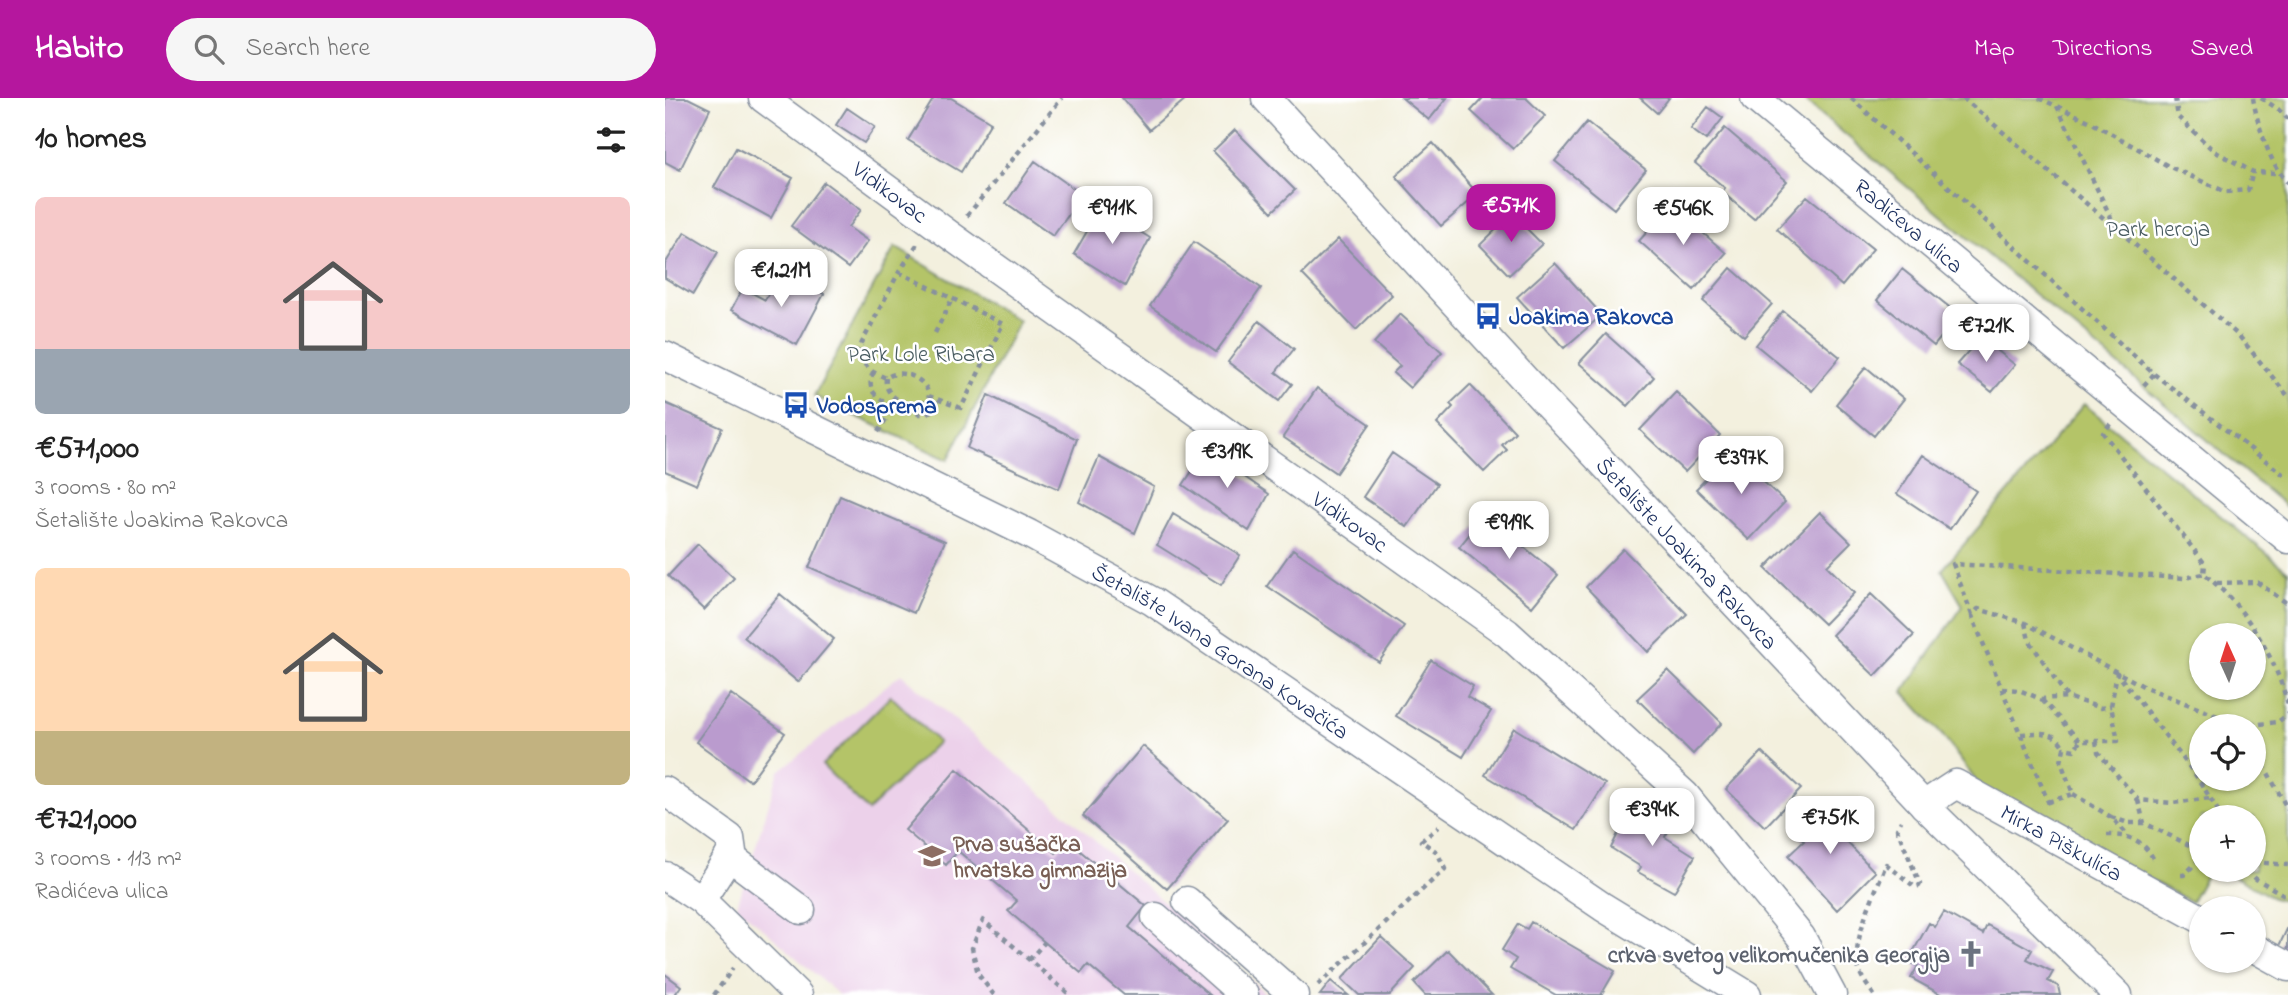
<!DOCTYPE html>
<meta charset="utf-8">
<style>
:root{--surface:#fff;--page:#f6f6f6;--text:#222;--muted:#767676;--accent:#b5179e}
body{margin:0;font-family:"Indie Flower",sans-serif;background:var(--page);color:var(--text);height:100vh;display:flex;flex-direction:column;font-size:26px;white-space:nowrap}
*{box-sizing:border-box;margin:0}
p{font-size:23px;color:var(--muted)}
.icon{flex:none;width:38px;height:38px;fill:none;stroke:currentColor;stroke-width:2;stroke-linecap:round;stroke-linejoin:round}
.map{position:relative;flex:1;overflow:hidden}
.sheet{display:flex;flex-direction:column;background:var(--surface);width:665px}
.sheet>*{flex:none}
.needle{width:46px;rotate:357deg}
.tools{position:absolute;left:1524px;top:525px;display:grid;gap:14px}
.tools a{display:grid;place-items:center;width:77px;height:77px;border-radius:50%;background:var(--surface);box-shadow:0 2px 5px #0004;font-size:35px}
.price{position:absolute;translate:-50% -60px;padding:0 16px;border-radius:14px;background:#fff;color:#222;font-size:23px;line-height:46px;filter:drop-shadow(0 2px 4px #0008)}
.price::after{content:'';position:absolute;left:50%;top:42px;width:21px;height:16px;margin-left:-10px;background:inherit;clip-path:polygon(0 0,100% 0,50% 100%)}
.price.on{background:var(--accent);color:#fff}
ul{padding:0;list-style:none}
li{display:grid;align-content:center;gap:14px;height:371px;padding:0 35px}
li span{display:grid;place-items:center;height:217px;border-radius:10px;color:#555}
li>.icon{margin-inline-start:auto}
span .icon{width:126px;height:126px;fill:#fffc;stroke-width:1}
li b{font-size:30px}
h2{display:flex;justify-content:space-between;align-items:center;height:84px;padding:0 35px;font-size:30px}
header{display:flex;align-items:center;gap:42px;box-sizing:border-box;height:98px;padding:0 35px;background:var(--accent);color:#fff}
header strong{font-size:33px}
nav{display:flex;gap:38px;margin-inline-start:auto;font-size:24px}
.search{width:490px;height:63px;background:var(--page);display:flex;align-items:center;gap:18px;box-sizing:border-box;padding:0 24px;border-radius:38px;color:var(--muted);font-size:26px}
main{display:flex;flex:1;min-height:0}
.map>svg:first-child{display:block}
</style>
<header>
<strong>Habito</strong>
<div class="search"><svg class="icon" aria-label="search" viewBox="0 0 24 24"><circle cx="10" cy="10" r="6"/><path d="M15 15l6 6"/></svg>Search here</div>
<nav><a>Map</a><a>Directions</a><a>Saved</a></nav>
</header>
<main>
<section class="sheet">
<h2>10 homes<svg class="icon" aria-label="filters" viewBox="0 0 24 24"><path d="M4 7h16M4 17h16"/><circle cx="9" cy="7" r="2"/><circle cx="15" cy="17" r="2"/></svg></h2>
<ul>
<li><span style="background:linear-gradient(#f6c9c9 70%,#9aa5b1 0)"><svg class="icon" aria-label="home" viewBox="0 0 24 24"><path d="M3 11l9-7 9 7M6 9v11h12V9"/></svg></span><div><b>€571,000</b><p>3 rooms · 80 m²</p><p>Šetalište Joakima Rakovca</p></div></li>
<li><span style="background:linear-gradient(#ffd9b3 75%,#c2b280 0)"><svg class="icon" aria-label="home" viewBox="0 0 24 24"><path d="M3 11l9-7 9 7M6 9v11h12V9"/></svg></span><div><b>€721,000</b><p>3 rooms · 113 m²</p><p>Radićeva ulica</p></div></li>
</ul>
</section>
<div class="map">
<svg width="1623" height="897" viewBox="0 0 1623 897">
<rect width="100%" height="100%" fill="#fff"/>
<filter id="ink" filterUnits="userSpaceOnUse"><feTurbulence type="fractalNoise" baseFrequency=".0143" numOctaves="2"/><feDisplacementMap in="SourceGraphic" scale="14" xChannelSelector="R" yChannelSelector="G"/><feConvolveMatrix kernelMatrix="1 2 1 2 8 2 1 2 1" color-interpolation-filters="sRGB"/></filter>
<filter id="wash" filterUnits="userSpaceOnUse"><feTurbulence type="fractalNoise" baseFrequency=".00686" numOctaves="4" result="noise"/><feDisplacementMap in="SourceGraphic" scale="28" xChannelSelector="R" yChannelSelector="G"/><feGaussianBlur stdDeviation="1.57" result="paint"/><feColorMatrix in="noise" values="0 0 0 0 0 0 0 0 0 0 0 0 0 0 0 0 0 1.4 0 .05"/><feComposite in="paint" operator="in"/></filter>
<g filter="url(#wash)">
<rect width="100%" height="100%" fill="#f3f0de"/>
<path fill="#ecd1ea" d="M236 576 391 708 602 897H174L72 808 114 673Z"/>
<path fill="#b4c467" stroke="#687a62" stroke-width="2" fill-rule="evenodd" d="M1137 0H1623V410Z
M230 149 354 223 283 362 149 298Z
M1419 306 1623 473V804L1608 800 1558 772H1589V719H1536V772H1544L1526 804 1317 691 1278 638 1238 594 1298 508 1277 472ZM1536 537H1589V590H1536ZM1536 628H1589V681H1536Z
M226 598 273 644 203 713 157 667Z"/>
<g id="blocks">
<path fill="#ba9bce" d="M0 0H23L45 11 15 72 0 64Z
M269 0H286L326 24 296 74 243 42Z
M457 0H522L484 32Z
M737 0H782L764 22Z
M818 0H861L880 18 848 51 806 13Z
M975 0H1004L992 15Z
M1043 9 1058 20 1041 42 1026 31Z
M182 10 210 29 199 45 171 27Z
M922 24 981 72 949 111 890 63Z
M1060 30 1122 83 1089 121 1057 94 1060 90 1030 65Z
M570 32 630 92 607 114 548 53Z
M768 45 813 96 776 128 731 78Z
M71 50 128 80 106 120 49 89Z
M370 63 418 97 388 138 341 105Z
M159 84 196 112 183 129 203 143 183 170 126 128Z
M1142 98 1208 151 1177 188 1112 131Z
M1006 107 1061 155 1029 192 974 143Z
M436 109 485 140 460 188 409 156Z
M847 116 877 146 844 177 815 147Z
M20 134 53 154 28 197 0 180V166Z
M673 141 727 197 691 232 637 176Z
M529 144 596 190 551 254 485 208Z
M890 165 937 217 899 250 852 199Z
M1066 170 1107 206 1079 238 1038 203Z
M1237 171 1294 217 1269 248 1212 202Z
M112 179 133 190 136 184 159 196 132 247 66 212 78 190 100 202Z
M1118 213 1175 259 1147 293 1091 247Z
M735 216 777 254 745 290 728 275 735 268 709 245Z
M594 223 629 251 611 274 627 286 614 303 563 264Z
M941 236 989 279 963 308 914 265Z
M1316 239 1350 267 1327 294 1292 266Z
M1201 269 1239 301 1209 338 1171 306Z
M805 287 850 334 837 347 842 352 819 374 772 326 788 309 785 306Z
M652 290 705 326 671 375 618 339Z
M1011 294 1055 337 1020 374 975 332Z
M323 297 412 341 394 391 302 350Z
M0 305 57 330 32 387 0 373Z
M541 352 604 396 584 433 518 387Z
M1067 354 1120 404 1084 442 1031 391Z
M727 355 772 386 742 429 698 399Z
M1258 357 1311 393 1285 431 1232 396Z
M434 359 489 389 470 435 414 404Z
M175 398 280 443 249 515 144 469Z
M1155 414 1186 444 1162 468 1189 495 1159 526 1100 470Z
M508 416 575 457 556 487 492 447Z
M820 417 893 477 867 509 794 449Z
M33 446 69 480 39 512 3 478Z
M628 451 739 528 714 564 602 488Z
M958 451 1022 516 983 554 921 489Z
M115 496 169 541 133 584 79 539Z
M1206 496 1249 537 1210 578 1167 537Z
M766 562 808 588 802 599 826 613 798 659 731 618Z
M1003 572 1057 625 1028 656 972 601Z
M66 596 120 635 85 683 31 644Z
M849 630 940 686 911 732 820 677Z
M478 648 563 721 502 791 418 718Z
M1097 654 1136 691 1100 729 1061 691Z
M292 671 391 755 402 742 481 808 464 829 545 897H459L423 867 416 875 343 813 352 803 293 753 281 767 240 732Z
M1160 702 1187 731 1178 740 1210 774 1172 812 1123 758 1139 743 1129 732Z
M968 705 1006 728 1000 739 1030 758 1009 794 973 774 976 769 946 750Z
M1279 814 1318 836 1322 827 1367 852 1362 861 1388 874 1383 883 1393 888 1395 897H1277L1246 880 1253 868 1243 863 1264 825 1270 829Z
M866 824 950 873 936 897H891L845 871 851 861 837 852 853 826 862 831Z
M1623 829V863L1610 856Z
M716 839 750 870 725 897H694L677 881Z
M783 852 827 897H760L749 885Z
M0 876 16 888 11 895 13 897H0Z
M666 883 683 897H655Z"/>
</g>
</g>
<g filter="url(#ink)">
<use href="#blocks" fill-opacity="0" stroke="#87909e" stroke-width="2"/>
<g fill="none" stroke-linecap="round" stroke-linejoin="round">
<defs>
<g id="minor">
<path id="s1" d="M98 0 286 138 842 535 1020 697 1136 839 1167 897"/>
<path id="s2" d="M601 0 875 298 1259 707 1453 897"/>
<path id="s3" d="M1090 0 1623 441"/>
<path id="s4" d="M0 258 364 436 487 503 938 809 1082 897"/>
<path d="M0 693 65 740 67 754 36 802"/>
<path id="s5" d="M1259 707 1291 686 1536 821"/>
<path d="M64 758 136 812"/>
<path d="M0 778 36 802 133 897"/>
<path d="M522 803 629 897"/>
<path d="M491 819 579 897"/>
<path d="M1589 850 1623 869"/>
</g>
</defs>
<use href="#minor" stroke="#87909e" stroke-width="31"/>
<path stroke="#87909e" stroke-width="4.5" stroke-dasharray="5 5" stroke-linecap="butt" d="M1186 0 1489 276 1478 288
M1298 0 1449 129
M1374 0 1424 23 1505 69 1561 94 1583 92 1588 74
M1510 0 1513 19 1549 53 1588 74 1613 75
M1588 0C1592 25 1605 67 1623 85
M1596 0 1613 11 1623 21
M1392 8 1451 130 1574 238 1623 298
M302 118 397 0
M234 174 338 226 296 310 264 298C262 280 235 269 221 280L208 274 190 258 234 174 251 148 253 149
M270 235 287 201
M208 274C205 282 204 290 210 296 214 302 223 305 230 308 247 316 264 323 275 303
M1489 276 1623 380
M221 280C218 300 245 311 261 304L264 298
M1445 326 1438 335 1540 466 1539 476C1580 508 1610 558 1623 607
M213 334 229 308
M1552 485 1592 484 1623 506
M1307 517 1288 466 1520 480 1539 476
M1360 525 1364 542 1402 599 1436 610 1446 608
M1337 591 1354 592 1376 601 1402 599
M1377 602 1415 643
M1356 636C1373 635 1390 631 1399 650
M1431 643 1433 654 1473 702 1508 705 1545 700
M1589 649 1623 712
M1408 696 1446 719 1463 737
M1473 702 1479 725
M1383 704 1408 696 1396 664 1399 650 1409 652 1415 643H1453L1446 608 1452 575 1530 676 1557 719
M1384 706 1307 518 1313 511 1360 525 1478 588 1577 628 1613 624 1623 616
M1446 719 1463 725H1479L1524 747 1536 760
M1442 737C1464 737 1478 741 1489 762
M1589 764 1623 767
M1582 772 1591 781 1623 799
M1516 777H1519L1536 760
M364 862 380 844
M653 887 780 771 772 754 756 743 774 729
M49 897 68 870
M329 897 313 876 307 850 318 822 405 897
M1209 897C1203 888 1195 879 1193 868 1186 843 1212 791 1221 766L1250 789 1254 788 1255 786 1232 731 1236 723"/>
<use href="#minor" stroke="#fff" stroke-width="28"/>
</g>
</g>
<defs>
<symbol id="bus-bare" viewBox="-9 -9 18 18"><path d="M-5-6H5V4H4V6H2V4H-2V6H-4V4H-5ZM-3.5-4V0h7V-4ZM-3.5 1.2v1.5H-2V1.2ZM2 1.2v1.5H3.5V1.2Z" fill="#1a4fb4" stroke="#fff" stroke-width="2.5" paint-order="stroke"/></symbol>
<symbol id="school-bare" viewBox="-9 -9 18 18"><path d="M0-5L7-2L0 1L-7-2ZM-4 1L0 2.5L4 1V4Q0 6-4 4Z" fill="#8d6e63" stroke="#fff" stroke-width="2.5" paint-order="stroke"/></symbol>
<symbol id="church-bare" viewBox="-9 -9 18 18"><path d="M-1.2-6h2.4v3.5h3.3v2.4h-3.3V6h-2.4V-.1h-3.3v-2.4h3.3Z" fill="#6b7280" stroke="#fff" stroke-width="2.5" paint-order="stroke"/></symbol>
</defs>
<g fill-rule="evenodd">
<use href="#bus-bare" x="804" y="199" width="38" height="38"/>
<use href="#bus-bare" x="112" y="288" width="38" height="38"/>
<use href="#school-bare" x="248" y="739" width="38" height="38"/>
<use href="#church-bare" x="1287" y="837" width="38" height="38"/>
</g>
<g text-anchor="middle" stroke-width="5" stroke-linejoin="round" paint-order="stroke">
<g font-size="23" fill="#1b2f5e" stroke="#fff">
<text dy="8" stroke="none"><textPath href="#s1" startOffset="158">Vidikovac</textPath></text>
<text dy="8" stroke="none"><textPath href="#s3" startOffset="200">Radićeva ulica</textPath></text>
<text dy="8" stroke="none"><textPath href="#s1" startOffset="724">Vidikovac</textPath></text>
<text dy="8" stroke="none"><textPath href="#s2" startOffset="620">Šetalište Joakima Rakovca</textPath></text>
<text dy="8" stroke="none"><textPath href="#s4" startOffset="630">Šetalište Ivana Gorana Kovačića</textPath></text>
<text dy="8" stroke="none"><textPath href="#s5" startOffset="159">Mirka Piškulića</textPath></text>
</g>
<g font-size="23" fill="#495c61" stroke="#fff">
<text x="1493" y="138">Park heroja</text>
<text x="256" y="263">Park Lole Ribara</text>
</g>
<g font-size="23" font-weight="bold" fill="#164399" stroke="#fff" text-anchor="start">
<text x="844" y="226">Joakima Rakovca</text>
<text x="152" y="315">Vodosprema</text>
</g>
<g font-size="23" font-weight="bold" fill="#785e54" stroke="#fff" text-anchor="start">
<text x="288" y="753">Prva sušačka<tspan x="288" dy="26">hrvatska gimnazija</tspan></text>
</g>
<g font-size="23" font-weight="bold" fill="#5b616d" stroke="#fff" text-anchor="end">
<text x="1285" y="864">crkva svetog velikomučenika Georgija</text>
</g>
</g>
</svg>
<div class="tools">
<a><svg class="needle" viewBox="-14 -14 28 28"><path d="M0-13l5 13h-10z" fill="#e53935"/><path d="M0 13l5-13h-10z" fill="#767676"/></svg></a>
<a><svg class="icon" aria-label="locate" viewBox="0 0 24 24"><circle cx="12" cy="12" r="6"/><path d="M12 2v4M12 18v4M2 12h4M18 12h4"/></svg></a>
<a>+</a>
<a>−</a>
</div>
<b class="price on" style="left:846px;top:146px">€571K</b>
<b class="price" style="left:447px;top:148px">€911K</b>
<b class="price" style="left:1018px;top:149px">€546K</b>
<b class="price" style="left:116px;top:211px">€1.21M</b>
<b class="price" style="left:1321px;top:266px">€721K</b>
<b class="price" style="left:562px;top:392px">€319K</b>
<b class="price" style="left:1076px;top:398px">€397K</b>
<b class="price" style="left:844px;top:463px">€919K</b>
<b class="price" style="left:987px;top:750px">€394K</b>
<b class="price" style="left:1165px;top:758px">€751K</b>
</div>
</main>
